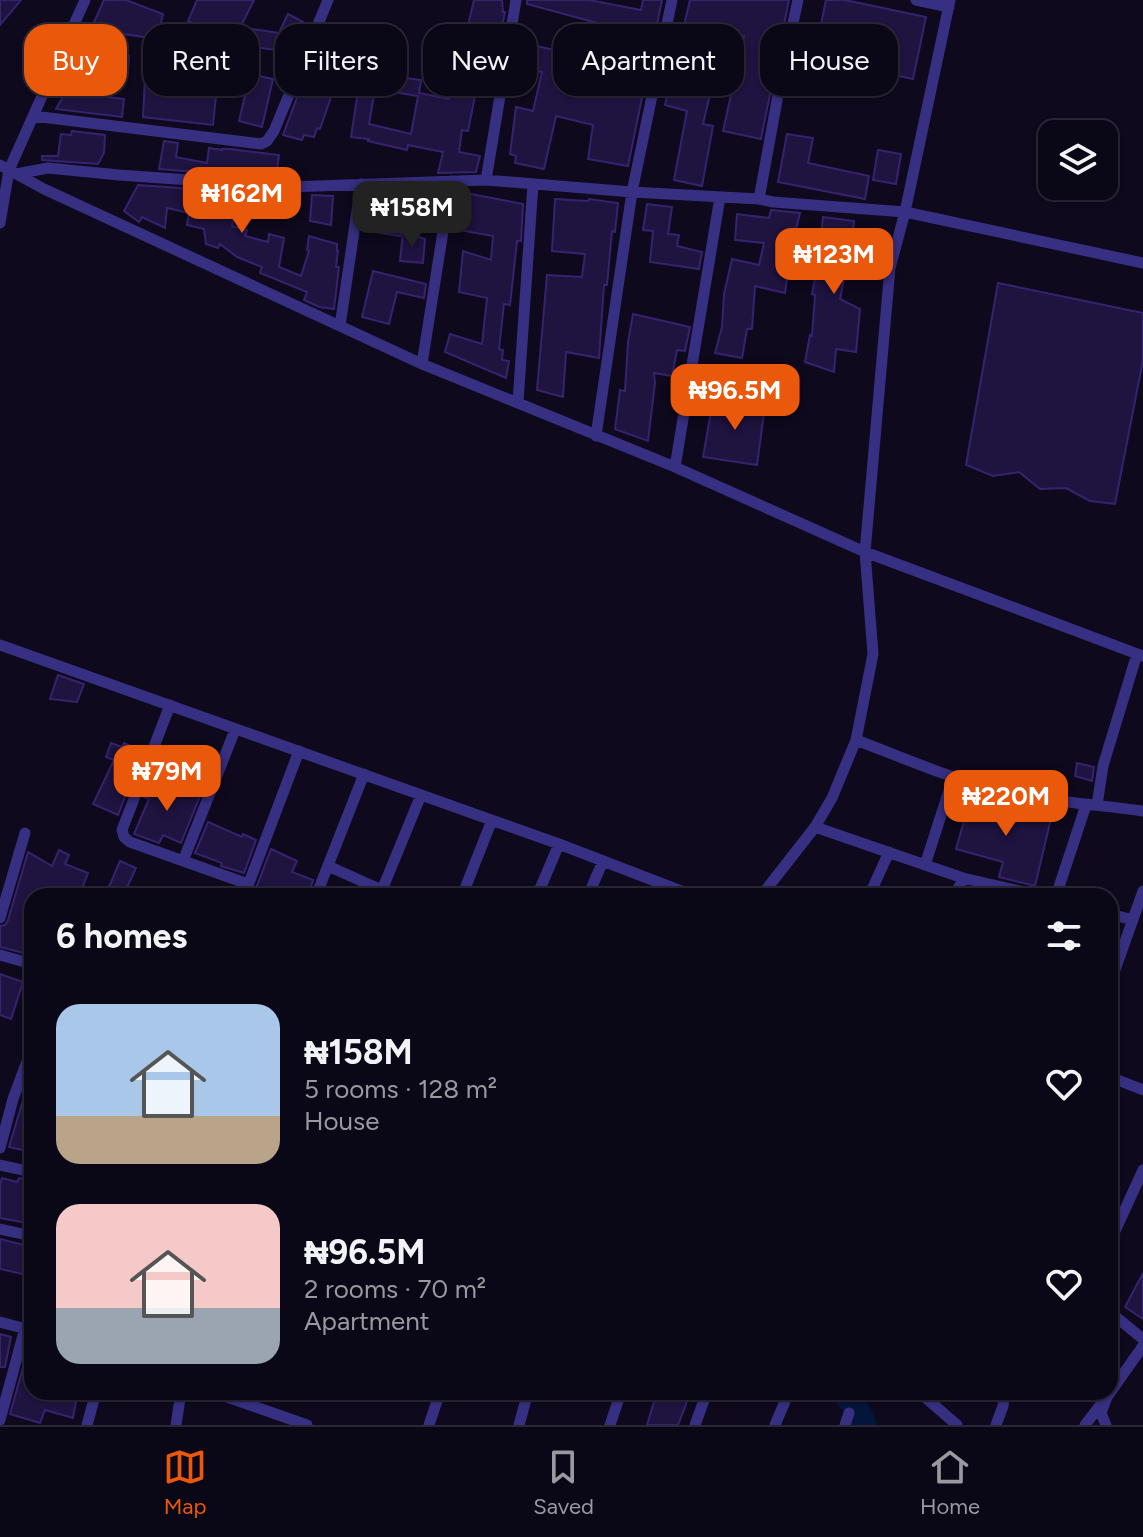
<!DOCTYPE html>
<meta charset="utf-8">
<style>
:root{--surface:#0a0716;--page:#13101f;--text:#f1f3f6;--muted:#9999a1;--line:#2a2835;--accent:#ea580c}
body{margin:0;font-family:Figtree,sans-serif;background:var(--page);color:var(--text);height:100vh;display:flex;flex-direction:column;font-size:30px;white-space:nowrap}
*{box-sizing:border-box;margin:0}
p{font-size:26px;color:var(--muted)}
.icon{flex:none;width:44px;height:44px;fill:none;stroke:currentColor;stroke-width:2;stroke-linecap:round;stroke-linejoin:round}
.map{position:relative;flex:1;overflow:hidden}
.side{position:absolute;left:24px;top:888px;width:1094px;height:512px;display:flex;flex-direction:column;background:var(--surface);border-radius:24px;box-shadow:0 2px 6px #0004,0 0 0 2px var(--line)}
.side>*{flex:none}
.hud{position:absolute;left:24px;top:24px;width:1096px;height:72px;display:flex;gap:16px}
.tools{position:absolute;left:1038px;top:120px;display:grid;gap:16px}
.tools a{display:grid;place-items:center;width:80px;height:80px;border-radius:16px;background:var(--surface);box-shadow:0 2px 6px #0004,0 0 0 2px var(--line);font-size:40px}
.price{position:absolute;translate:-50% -68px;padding:0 18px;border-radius:16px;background:var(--accent);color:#fff;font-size:26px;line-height:52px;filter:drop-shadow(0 2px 4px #0008)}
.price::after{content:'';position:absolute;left:50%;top:48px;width:24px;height:18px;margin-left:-12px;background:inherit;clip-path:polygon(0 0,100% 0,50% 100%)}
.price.active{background:#222;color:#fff}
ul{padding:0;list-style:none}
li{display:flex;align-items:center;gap:24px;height:200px;padding:0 32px}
li span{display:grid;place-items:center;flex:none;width:224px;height:160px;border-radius:24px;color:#555}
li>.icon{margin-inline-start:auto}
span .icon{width:96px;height:96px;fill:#fffc;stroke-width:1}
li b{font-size:34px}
h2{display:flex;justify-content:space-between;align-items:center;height:96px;padding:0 32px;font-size:34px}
.tag{padding:0 28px;border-radius:24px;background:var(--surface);box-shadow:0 2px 6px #0004,0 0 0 2px var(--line);font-size:28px;line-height:72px}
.tag.active{background:var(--accent);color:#fff}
.tab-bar{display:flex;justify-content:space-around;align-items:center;height:112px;border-top:2px solid var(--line);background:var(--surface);font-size:22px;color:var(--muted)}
.tab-bar a{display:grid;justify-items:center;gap:4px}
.tab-bar .active{color:var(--accent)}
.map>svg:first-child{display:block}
</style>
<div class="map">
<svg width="1143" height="1425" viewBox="0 0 1143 1425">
<rect width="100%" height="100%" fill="#0e091d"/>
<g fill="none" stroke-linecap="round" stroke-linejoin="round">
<path stroke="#04153c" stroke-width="24" d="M843 1392 857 1409 865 1425"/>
</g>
<path fill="#1f1340" stroke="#36236f" stroke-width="2" fill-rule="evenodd" d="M0 0H21L0 25Z
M104 0H126L163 14 157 39 91 29Z
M197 0H254L241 26 246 28 279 33 288 14 303 22 288 52 276 46 275 50 225 43 226 38 188 21Z
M474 0H502L503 12H505L492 74 480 71 468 131 462 130 459 152 480 156 476 172 438 173 443 152 408 145 407 150 368 141 369 139 351 137 361 72 421 80 419 93 449 99 460 45 463 46ZM375 89 418 96 411 134 369 124Z
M527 0H589L641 10 643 0H662L628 166 588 159 593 125 556 116 544 169 515 163 516 156 510 154 516 107 533 111 542 72 519 67 524 43 619 65 627 31 527 4Z
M690 0H789L761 139 723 131 744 36 725 32 703 124 713 126 702 186 674 180 687 111 665 105Z
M826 0H845L926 17 913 79 814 58Z
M91 52 129 56 128 70 90 68Z
M146 58 159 60 158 62 185 65 183 92 216 96 213 125 143 117Z
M250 74 273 79 262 127 239 121Z
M311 77 333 85 328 96 331 97 320 129 317 128 314 137 304 135 302 140 283 135 301 87 307 89Z
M66 92 124 99 122 117 56 109Z
M72 131 105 135 104 153 98 164 42 160V156H58L61 134 71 135Z
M787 134 813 138 808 163 869 176 865 199 778 182Z
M164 141 178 143 176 157 207 163 209 148 222 150V149H230L279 155 276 178 159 169Z
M878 150 901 154 896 184 873 180Z
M138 185 277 195 276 206 236 203 232 226 247 230 245 236 268 242 269 234 284 238 279 267 301 276 309 251 307 250 309 236 337 244V251H338L336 267H339L334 309 319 307 304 300 307 292 260 273 262 267 237 257 220 244 218 248 206 244 204 229 187 225 189 213 167 208 165 228 142 217 139 222 124 211Z
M414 191 437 193 434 226 404 221 400 236 369 231 373 205 379 206 381 192Z
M466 193 523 204 521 241H517L510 305 504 304 499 349 503 350 502 360 509 361 506 378 445 352 450 334 482 344 487 298 459 292 463 251 491 260 493 236 459 230Z
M312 195 333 196 331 225 310 221Z
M555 199 588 201 589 199 618 203 615 232 612 231 607 285H604L599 358 566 352 563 397 537 390 547 275 582 277 585 254 552 251Z
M647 204 672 207 668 234 679 235 677 246 702 252 699 269 650 262 653 231 643 230Z
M771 210 800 213 792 246 785 293 755 286 752 329H747L742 358 715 353 722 327 724 294 732 259 759 265 764 243 735 240 737 214 769 218Z
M823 217 854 221 852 245 860 246 856 275 845 274 840 299 860 309 856 352 836 349 834 372 805 362 810 335 812 336 815 295 812 294 823 237H821Z
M403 232 425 239 423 263 400 261Z
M373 271 426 284 424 298 397 292 389 324 362 317Z
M998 283 1143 313V360L1115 504 1090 501 1066 488 1040 489 1019 472 993 476 966 465Z
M633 314 690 327 685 351 677 350 672 376 654 373 655 383 648 441 615 429 620 390 625 391 628 342Z
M713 400 765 406 757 465 703 457Z
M58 675 84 684 77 702 50 699Z
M111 743 122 747 124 743 143 751 118 815 93 804 114 760 106 757Z
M1077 763 1094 767 1092 781 1075 776Z
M155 784 180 794 183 784 202 791 181 843 163 835 159 843 134 834 149 799 144 797 148 785 154 787Z
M956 799 1014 816 1017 803 1053 810 1035 886 999 877 1003 862 956 849 964 821 951 817Z
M208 822 242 837 243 834 256 840 244 873 221 866 222 863 195 853Z
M271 849 297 861 292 872 313 880 308 896H253Z
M59 850 69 855 65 864 88 873 79 896H32V955L0 947V926L5 925 8 920 28 852 52 866Z
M120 861 136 868 123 896H105Z
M0 974 23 982 11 1019 0 1015Z
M27 1087 32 1089V1163L24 1162 27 1151 9 1147Z
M2 1178 17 1182 19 1178 32 1180V1224L0 1218V1184Z
M0 1239 32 1247 27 1275 0 1269Z
M1143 1273V1319L1125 1307Z
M0 1334 11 1337 5 1367H0Z
M24 1364 32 1366V1392H48L47 1395 76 1401 73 1418 45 1410 40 1423 10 1414Z
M657 1392 688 1399 678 1425H647Z"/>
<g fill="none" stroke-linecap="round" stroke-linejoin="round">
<path stroke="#372f82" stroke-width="11" d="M916 0 949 7
M33 116 261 144 267 141 274 131 328 0
M0 165 44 189 422 364 675 467 865 552 1143 656
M16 174 48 168 119 175 289 187 486 180 632 192 759 199 773 202 905 212 1143 263
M486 180 516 0
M759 199 782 73 798 0
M0 223 9 170 85 0
M340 326 361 184
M422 364 451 181
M518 402 533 184
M596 436 632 192 672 0
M675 467 720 197
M0 645 559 844 694 896
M170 705 122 830 124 837 130 842 248 884
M856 740C901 757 944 776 990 788 1040 801 1092 804 1143 811
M1097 805 1103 766 1137 654
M815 827 963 878 1042 896
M183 861 235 730
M925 865 953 778
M328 866 395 896
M382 890 421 795
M244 896 299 751
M316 896 364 774
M462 896 492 820
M537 896 559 844
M588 896 603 861
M761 896 815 827 832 798 856 740 873 654 865 552 890 268 905 212 950 0
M869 896 889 852
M955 896 963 878
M1056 896 1086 805
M1110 914 1133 920
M0 918 25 833
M0 955 32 964
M1110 984 1143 891
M1110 1077 1143 1090
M0 1148 13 1099 32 1048
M0 1165 32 1172
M0 1229 32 1236
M1110 1242 1143 1170
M1110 1312 1143 1339
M0 1322 30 1330
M213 1392 307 1425
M770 1392 786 1398
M919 1392 957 1425
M0 1420 25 1328
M87 1425 96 1392
M176 1425 181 1392
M429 1425 440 1392
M519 1425 528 1392
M610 1425 621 1392
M695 1425 707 1392
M775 1425 789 1392
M845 1425 849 1413
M996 1425 1003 1406 1005 1392
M1085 1425 1101 1404
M1106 1425 1101 1413 1107 1397 1143 1346"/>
</g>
</svg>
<div class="tools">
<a><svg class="icon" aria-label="layers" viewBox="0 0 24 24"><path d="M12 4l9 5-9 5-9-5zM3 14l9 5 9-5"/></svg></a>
</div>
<b class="price" style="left:242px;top:235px">₦162M</b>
<b class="price active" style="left:412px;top:249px">₦158M</b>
<b class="price" style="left:834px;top:296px">₦123M</b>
<b class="price" style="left:735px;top:432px">₦96.5M</b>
<b class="price" style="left:167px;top:813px">₦79M</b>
<b class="price" style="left:1006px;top:838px">₦220M</b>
<div class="hud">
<a class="tag active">Buy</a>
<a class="tag">Rent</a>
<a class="tag">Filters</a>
<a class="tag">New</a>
<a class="tag">Apartment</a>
<a class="tag">House</a>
</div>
<section class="side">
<h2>6 homes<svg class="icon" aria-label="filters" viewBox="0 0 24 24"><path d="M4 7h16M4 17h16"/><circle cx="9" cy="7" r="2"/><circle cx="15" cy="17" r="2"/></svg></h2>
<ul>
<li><span style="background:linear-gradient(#a9c7e8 70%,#b9a48a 0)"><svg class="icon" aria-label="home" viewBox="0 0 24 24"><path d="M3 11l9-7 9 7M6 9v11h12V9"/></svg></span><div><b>₦158M</b><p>5 rooms · 128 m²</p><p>House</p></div><svg class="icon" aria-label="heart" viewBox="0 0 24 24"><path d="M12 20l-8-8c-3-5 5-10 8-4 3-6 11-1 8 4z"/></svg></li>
<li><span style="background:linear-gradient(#f6c9c9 65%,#9aa5b1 0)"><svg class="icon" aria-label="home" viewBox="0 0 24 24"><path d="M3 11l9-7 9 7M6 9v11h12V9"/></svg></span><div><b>₦96.5M</b><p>2 rooms · 70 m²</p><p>Apartment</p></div><svg class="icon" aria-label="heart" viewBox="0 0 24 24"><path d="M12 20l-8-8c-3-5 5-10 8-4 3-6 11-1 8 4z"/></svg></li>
</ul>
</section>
</div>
<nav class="tab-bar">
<a class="active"><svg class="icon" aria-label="map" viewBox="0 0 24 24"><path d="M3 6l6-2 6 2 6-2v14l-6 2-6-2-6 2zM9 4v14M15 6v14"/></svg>Map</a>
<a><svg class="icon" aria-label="saved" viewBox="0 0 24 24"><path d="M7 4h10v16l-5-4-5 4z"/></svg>Saved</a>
<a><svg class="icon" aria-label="home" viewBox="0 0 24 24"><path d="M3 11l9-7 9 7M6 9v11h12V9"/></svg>Home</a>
</nav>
